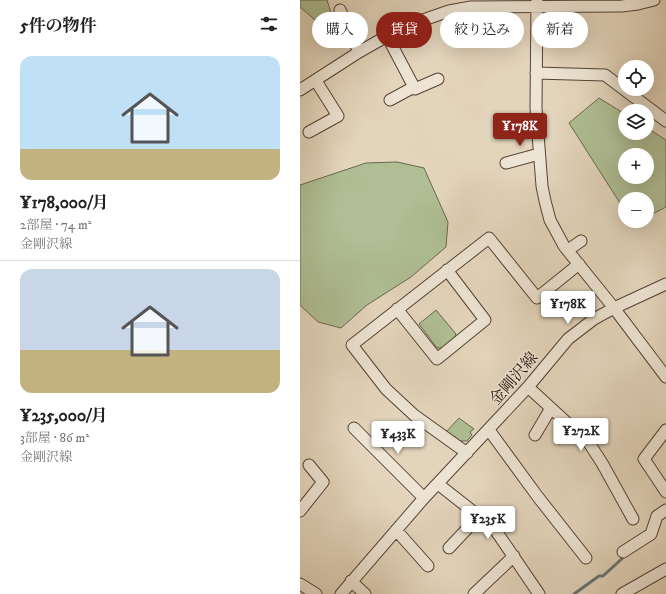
<!DOCTYPE html>
<html lang="ja">
<meta charset="utf-8">
<style>
:root{--surface:#fff;--page:#f6f6f6;--text:#222;--muted:#767676;--line:#e0e0e0;--accent:#8f2418}
body{margin:0;font-family:"IM FELL DW Pica","Noto Serif JP",serif;background:var(--page);color:var(--text);height:100vh;display:flex;flex-direction:column;font-size:15px;white-space:nowrap}
*{box-sizing:border-box;margin:0}
p{font-size:13px;color:var(--muted)}
.icon{flex:none;width:22px;height:22px;fill:none;stroke:currentColor;stroke-width:2;stroke-linecap:round;stroke-linejoin:round}
.map{position:relative;flex:1;overflow:hidden}
.sheet{display:flex;flex-direction:column;background:var(--surface);width:300px}
.sheet>*{flex:none}
.banner{position:absolute;left:12px;top:12px;width:294px;height:36px;display:flex;gap:8px}
.controls{position:absolute;left:318px;top:60px;display:grid;gap:8px}
.controls a{display:grid;place-items:center;width:36px;height:36px;border-radius:50%;background:var(--surface);box-shadow:0 4px 16px #0002;font-size:20px}
.price{position:absolute;translate:-50% -34px;padding:0 9px;border-radius:4px;background:#fff;color:#222;font-size:13px;line-height:26px;filter:drop-shadow(0 1px 2px #0008)}
.price::after{content:'';position:absolute;left:50%;top:24px;width:12px;height:9px;margin-left:-6px;background:inherit;clip-path:polygon(0 0,100% 0,50% 100%)}
.price.selected{background:var(--accent);color:#fff}
ul{padding:0;list-style:none}
li{display:grid;align-content:center;gap:8px;height:212px;padding:0 20px}
li+li{border-top:1px solid var(--line)}
li span{display:grid;place-items:center;height:124px;border-radius:12px;color:#555}
li>.icon{margin-inline-start:auto}
span .icon{width:72px;height:72px;fill:#fffc;stroke-width:1}
li b{font-size:17px}
h2{display:flex;justify-content:space-between;align-items:center;height:48px;padding:0 20px;font-size:17px}
.chip{padding:0 14px;border-radius:18px;background:var(--surface);box-shadow:0 4px 16px #0002;font-size:14px;line-height:36px}
.chip.selected{background:var(--accent);color:#fff}
main{display:flex;flex:1;min-height:0}
.map>svg:first-child{display:block}
</style>
<main>
<section class="sheet">
<h2>5件の物件<svg class="icon" aria-label="filters" viewBox="0 0 24 24"><path d="M4 7h16M4 17h16"/><circle cx="9" cy="7" r="2"/><circle cx="15" cy="17" r="2"/></svg></h2>
<ul>
<li><span style="background:linear-gradient(#bfe0f5 75%,#c2b280 0)"><svg class="icon" aria-label="home" viewBox="0 0 24 24"><path d="M3 11l9-7 9 7M6 9v11h12V9"/></svg></span><div><b>¥178,000/月</b><p>2部屋 · 74 m²</p><p>金剛沢線</p></div></li>
<li><span style="background:linear-gradient(#c9d6e8 65%,#c2b280 0)"><svg class="icon" aria-label="home" viewBox="0 0 24 24"><path d="M3 11l9-7 9 7M6 9v11h12V9"/></svg></span><div><b>¥235,000/月</b><p>3部屋 · 86 m²</p><p>金剛沢線</p></div></li>
</ul>
</section>
<div class="map">
<svg width="366" height="594" viewBox="0 0 366 594">
<rect width="100%" height="100%" fill="#e3d5bc"/>
<filter id="stains"><feTurbulence type="fractalNoise" baseFrequency=".005" numOctaves="4"/><feColorMatrix values="0 0 0 0 .2 0 0 0 0 .09 0 0 0 0 .02 0 0 0 .5 -.17"/></filter>
<radialGradient id="worn" r=".72"><stop offset=".6" stop-color="#630" stop-opacity="0"/><stop offset="1" stop-color="#630" stop-opacity=".3"/></radialGradient>
<path fill="#afbe94" stroke="#6a684e" fill-rule="evenodd" d="M0 0H27L31 13 15 20 0 7Z
M299 98 325 114V133H347V128L366 140V207L347 217V199H325V211L269 123ZM325 155H347V177H325Z
M97 162 124 168 148 222 146 247 111 277 67 305 41 328 18 322 0 305V185L66 163Z
M136 310 156 334 154 339 143 348H137L119 324Z
M159 418 174 429 170 432 172 435 167 441H159L146 432Z"/>
<g fill="none" stroke-linecap="round" stroke-linejoin="round">
<path stroke="#6a7473" stroke-width="3" d="M274 594 299 576H303L326 555"/>
<defs>
<path id="minor" d="M40 10 59 52
M87 36 115 89 138 79
M236 73 305 75 366 121
M0 90 59 52 103 27 149 11 171 7 322 6 338 4 354 0
M90 100 114 87
M9 132 38 116 16 81
M206 163 239 154
M268 250 281 241
M366 284 314 308 366 377
M97 309 137 359 185 320 147 270
M228 387 289 443 302 463 333 519
M54 428 124 498
M189 430 238 497 286 558
M366 430 344 459 366 492
M235 435 251 408
M167 453 114 415 86 389 52 345 189 238 237 298 279 264
M138 484 194 528 239 594
M0 511 23 482 9 465
M96 530 128 566
M149 548 179 516
M323 552 351 534 357 516 366 510
M51 581 65 594
M0 584 16 594
M41 594 124 498 228 387 268 339 294 319 314 308 264 246 250 220 245 201 242 186 236 108 237 0
M174 594 214 556
M322 594 366 569"/>
</defs>
<use href="#minor" stroke="#544236" stroke-width="13"/>
<use href="#minor" stroke="#ede4d3" stroke-width="11"/>
</g>
<g text-anchor="middle" stroke-width="3" stroke-linejoin="round" paint-order="stroke">
<g font-size="16" fill="#251109" stroke="#ede4d3">
<text transform="translate(213 378) rotate(-49)" y="6">金剛沢線</text>
</g>
</g>
<rect width="100%" height="100%" filter="url(#stains)"/>
<rect width="100%" height="100%" fill="url(#worn)"/>
</svg>
<div class="controls">
<a><svg class="icon" aria-label="locate" viewBox="0 0 24 24"><circle cx="12" cy="12" r="6"/><path d="M12 2v4M12 18v4M2 12h4M18 12h4"/></svg></a>
<a><svg class="icon" aria-label="layers" viewBox="0 0 24 24"><path d="M12 4l9 5-9 5-9-5zM3 14l9 5 9-5"/></svg></a>
<a>+</a>
<a>−</a>
</div>
<b class="price selected" style="left:220px;top:147px">¥178K</b>
<b class="price" style="left:268px;top:325px">¥178K</b>
<b class="price" style="left:281px;top:452px">¥272K</b>
<b class="price" style="left:98px;top:455px">¥433K</b>
<b class="price" style="left:188px;top:540px">¥235K</b>
<div class="banner">
<a class="chip">購入</a>
<a class="chip selected">賃貸</a>
<a class="chip">絞り込み</a>
<a class="chip">新着</a>
</div>
</div>
</main>
